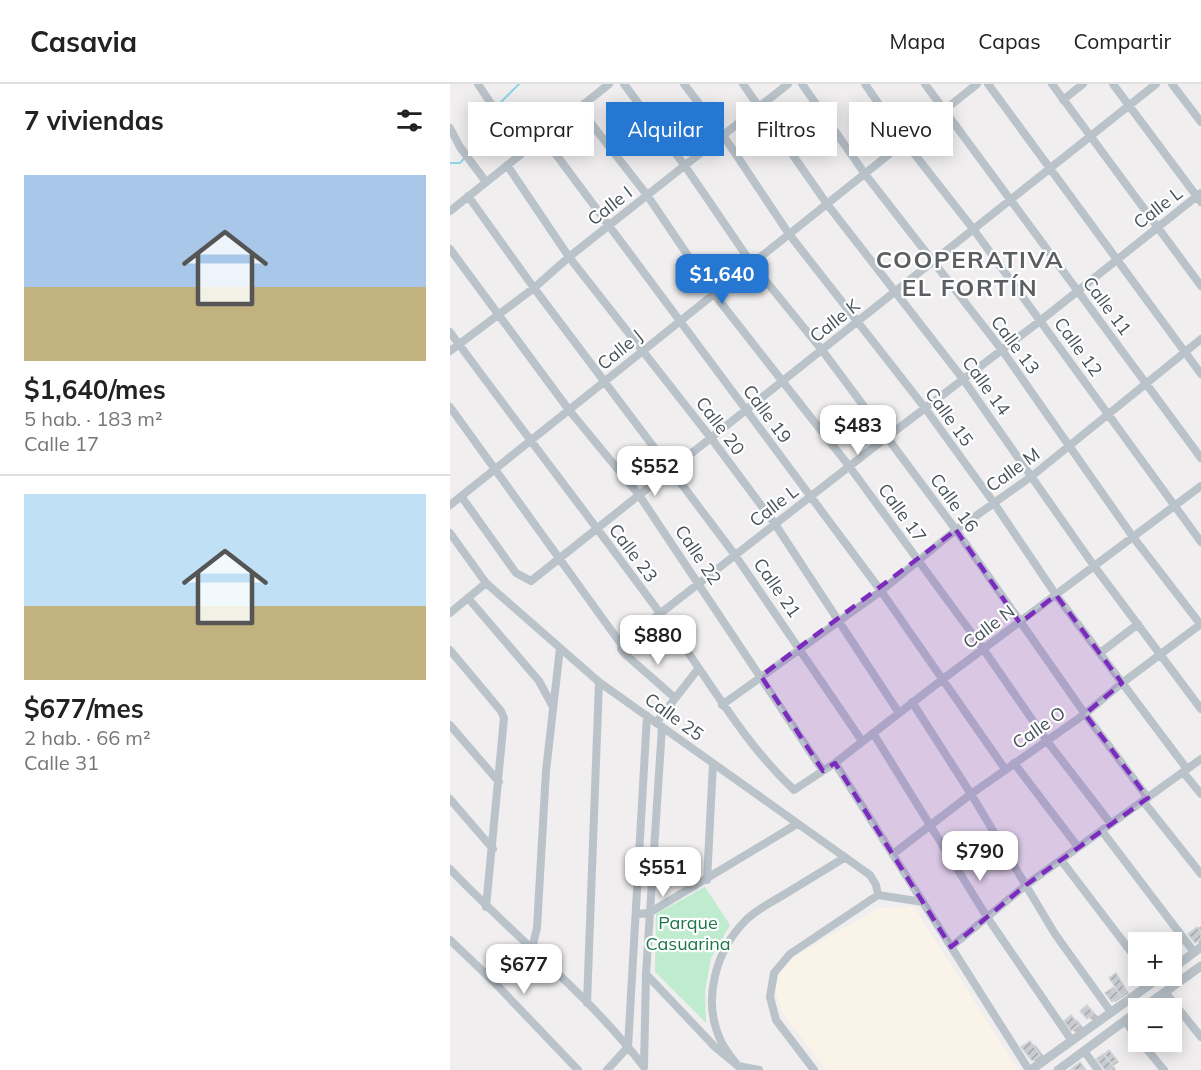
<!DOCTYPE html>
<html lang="es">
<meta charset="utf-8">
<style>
:root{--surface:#fff;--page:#f2f2f2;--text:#222;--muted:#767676;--line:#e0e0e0;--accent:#2677d2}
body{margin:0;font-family:Mulish,sans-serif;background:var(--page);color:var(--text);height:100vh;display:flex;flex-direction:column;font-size:22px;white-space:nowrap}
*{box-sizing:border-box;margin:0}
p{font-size:20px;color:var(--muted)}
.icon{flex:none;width:33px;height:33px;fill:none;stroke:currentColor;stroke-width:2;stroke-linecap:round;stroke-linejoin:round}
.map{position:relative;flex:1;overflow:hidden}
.side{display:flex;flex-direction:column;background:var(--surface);width:450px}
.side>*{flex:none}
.hud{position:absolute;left:18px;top:18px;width:570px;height:54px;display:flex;gap:12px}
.controls{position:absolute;left:678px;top:848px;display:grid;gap:12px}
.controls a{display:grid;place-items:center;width:54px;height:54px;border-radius:0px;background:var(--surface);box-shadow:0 3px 15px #0003;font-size:30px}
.price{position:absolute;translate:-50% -51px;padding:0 14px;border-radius:12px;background:#fff;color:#222;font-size:20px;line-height:39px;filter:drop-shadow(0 2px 3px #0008)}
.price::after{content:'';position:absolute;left:50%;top:36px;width:18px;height:14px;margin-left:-9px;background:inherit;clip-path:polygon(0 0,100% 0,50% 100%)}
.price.current{background:var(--accent);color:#fff}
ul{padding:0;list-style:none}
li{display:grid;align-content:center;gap:12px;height:318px;padding:0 24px}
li+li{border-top:2px solid var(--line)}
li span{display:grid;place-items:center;height:186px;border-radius:0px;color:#555}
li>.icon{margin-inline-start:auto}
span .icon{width:108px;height:108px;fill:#fffc;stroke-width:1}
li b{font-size:26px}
h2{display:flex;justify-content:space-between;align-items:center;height:72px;padding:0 24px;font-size:26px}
.chip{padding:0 21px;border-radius:0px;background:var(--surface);box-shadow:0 3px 15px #0003;font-size:21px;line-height:54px}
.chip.current{background:var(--accent);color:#fff}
header{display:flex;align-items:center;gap:36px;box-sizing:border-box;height:84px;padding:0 30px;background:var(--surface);border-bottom:2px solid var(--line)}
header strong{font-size:28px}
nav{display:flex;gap:33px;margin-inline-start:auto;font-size:21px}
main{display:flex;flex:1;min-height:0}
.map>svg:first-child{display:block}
</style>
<header>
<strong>Casavia</strong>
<nav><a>Mapa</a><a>Capas</a><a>Compartir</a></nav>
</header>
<main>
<section class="side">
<h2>7 viviendas<svg class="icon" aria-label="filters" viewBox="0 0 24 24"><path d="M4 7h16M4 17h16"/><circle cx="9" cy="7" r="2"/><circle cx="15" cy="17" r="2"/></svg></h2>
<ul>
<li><span style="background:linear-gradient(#a9c7e8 60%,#c2b280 0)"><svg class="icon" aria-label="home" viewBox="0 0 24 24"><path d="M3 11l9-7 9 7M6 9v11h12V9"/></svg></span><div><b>$1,640/mes</b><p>5 hab. · 183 m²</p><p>Calle 17</p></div></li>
<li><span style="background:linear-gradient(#bfe0f5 60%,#c2b280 0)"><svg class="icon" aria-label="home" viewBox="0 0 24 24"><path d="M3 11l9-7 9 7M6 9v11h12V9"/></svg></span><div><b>$677/mes</b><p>2 hab. · 66 m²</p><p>Calle 31</p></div></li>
</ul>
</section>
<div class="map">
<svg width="751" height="986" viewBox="0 0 751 986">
<defs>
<pattern id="building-hatch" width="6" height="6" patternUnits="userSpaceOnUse" patternTransform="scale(1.5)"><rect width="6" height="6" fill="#c8cbd0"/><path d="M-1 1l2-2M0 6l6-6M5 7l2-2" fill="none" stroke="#a4a7ac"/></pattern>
</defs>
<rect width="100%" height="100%" fill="#f0eeee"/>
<path fill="#faf4e8" d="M464 823 567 984 565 986H376L333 930 325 906 330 888 341 875 428 824Z"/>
<path fill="#bfebcf" d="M255 803 280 841 261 874 255 907 256 939 205 888 206 830Z"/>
<path fill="#0003" d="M751 842V861L740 850Z
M666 891 679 909 665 918 658 909 667 903Z
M637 923 649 933 644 937 638 933Z
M621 933 628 937 634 945 629 950 622 946Z
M722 941 729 950 723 954 722 953Z
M580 959 586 962 596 975 589 980 583 976Z
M659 968 669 978 663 982 666 985 664 986H657L649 975Z"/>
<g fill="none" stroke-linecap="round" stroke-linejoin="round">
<path stroke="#8fd6e5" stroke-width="2" d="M50 19 69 0
M0 79H10L30 57 43 33"/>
</g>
<path fill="url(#building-hatch)" stroke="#d2d5d9" stroke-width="1.5" d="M747 843 751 848V855L745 859 738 850Z
M666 889 677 907 671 912 659 894Z
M664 903 671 912 662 918 655 909Z
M637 921 644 929 637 935 630 927Z
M621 931 629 941 621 947 614 937Z
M580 957 590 971 582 977 571 963Z
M659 966 667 976 662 980 654 970Z
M653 970 664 983 660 986H655L646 975Z
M630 978 636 986H620Z"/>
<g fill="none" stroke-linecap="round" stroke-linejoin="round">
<path stroke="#bac3ca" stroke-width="8" d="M28 0 73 68
M174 0 235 82 302 180 372 266 506 446 635 630 698 714
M234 0 273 51 339 150 475 324 544 419 606 511 737 685
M293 0 377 120 513 295 644 482 751 625
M352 0 415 90 552 266 683 453 751 541
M415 0 455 58 524 146 751 458
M475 0 751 374
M538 0 751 290
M602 0 751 202
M663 0 751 118
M722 0 751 38
M613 16 633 0
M129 24 197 111 264 210 399 382 534 566 597 657 661 740
M0 44 10 63 36 98
M93 53 431 507 555 685
M57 81 119 173 261 354 325 440 449 629
M18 112 84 204 285 471 412 657
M0 127 159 0
M0 165 119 326 189 411 373 687
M0 248C72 346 146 442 218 540 260 597 292 657 344 706L385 679 493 595 751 402
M0 267 84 204 119 173 338 0
M0 323 171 560V565L175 570 225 614
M11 412 66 489 81 497 706 0
M0 421 527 0
M0 449 36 499 149 598 420 791 426 801 428 811
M18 514 89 597 103 623
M0 529 36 499
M171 560 437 353 590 237 751 109
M0 566 51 627 54 634 36 823
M650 569 688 540
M462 618 521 710 605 850 661 928
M272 621 431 507 506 446 582 392 751 255
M206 639 248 585
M0 641 49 698
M423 649 537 833 622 957
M385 679 579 986
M564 679 628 763
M733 688 751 710
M0 715 43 765
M693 717 751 790
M652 747 744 868
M443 770 521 710 635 630 672 599 751 540
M611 776 688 877
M0 785C64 852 138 910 194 983
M257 796 263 680
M428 811 473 818
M186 830 199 829 347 740
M0 856 43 897 128 986
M501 863 576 801 751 675
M196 890 265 963 288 982 309 986
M43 897 82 864 87 844 96 687 110 564
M715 908 751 953
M137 919 149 598
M675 937 688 955
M690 957 714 986
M634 967 648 986
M288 982C282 974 274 965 270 955 252 915 266 866 296 836 307 825 322 818 335 810 355 798 374 786 394 774
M194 983 196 890 212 643
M157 986 178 963 197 632
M364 986 326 936 320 913 324 889 340 870 428 811"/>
<path stroke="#bac3ca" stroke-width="9" d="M722 885 751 863
M693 924 751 882
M581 986 713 891
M608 986 688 927"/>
</g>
<path fill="#7b2cbf" fill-opacity="0.2" stroke="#7b2cbf" stroke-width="4.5" stroke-dasharray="12 8" stroke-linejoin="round" d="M506 446 570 539 606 511 672 599 635 630 698 714 576 801 501 863 385 679 373 687 311 592Z"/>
<g text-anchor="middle" stroke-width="4.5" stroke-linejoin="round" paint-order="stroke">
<g font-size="18" fill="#47525a" stroke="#fff">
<text transform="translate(160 122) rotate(-38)" y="6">Calle I</text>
<text transform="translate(708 124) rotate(-38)" y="6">Calle L</text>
<text transform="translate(657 222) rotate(53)" y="6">Calle 11</text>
<text transform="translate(385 237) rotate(-38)" y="6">Calle K</text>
<text transform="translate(565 261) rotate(53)" y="6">Calle 13</text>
<text transform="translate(628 263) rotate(54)" y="6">Calle 12</text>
<text transform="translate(170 266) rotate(-39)" y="6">Calle J</text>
<text transform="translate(536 302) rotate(54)" y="6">Calle 14</text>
<text transform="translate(317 330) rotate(53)" y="6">Calle 19</text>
<text transform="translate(499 333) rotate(54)" y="6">Calle 15</text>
<text transform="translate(270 342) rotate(53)" y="6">Calle 20</text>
<text transform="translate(563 386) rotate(-36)" y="6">Calle M</text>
<text transform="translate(504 419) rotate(54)" y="6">Calle 16</text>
<text transform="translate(324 422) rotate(-38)" y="6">Calle L</text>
<text transform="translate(452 429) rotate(54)" y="6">Calle 17</text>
<text transform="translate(183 469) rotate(53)" y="6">Calle 23</text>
<text transform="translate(248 471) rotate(56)" y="6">Calle 22</text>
<text transform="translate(327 504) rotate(55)" y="6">Calle 21</text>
<text transform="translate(539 543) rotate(-37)" y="6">Calle N</text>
<text transform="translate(224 633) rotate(36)" y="6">Calle 25</text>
<text transform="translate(589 644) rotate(-35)" y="6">Calle O</text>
</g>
<g font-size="18" fill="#1d7647" stroke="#fff">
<text x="238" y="845">Parque<tspan x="238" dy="21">Casuarina</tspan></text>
</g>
<g font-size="24" font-weight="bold" letter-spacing="1.5" fill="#5b5f62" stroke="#fff">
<text x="520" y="184">COOPERATIVA<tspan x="520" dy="28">EL FORTÍN</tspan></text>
</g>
</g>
</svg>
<div class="controls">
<a>+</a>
<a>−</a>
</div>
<b class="price current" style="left:272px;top:221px">$1,640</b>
<b class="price" style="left:408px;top:372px">$483</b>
<b class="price" style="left:205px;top:413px">$552</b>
<b class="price" style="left:208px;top:582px">$880</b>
<b class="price" style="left:530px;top:798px">$790</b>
<b class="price" style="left:213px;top:814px">$551</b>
<b class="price" style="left:74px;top:911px">$677</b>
<div class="hud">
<a class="chip">Comprar</a>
<a class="chip current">Alquilar</a>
<a class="chip">Filtros</a>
<a class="chip">Nuevo</a>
</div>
</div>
</main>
